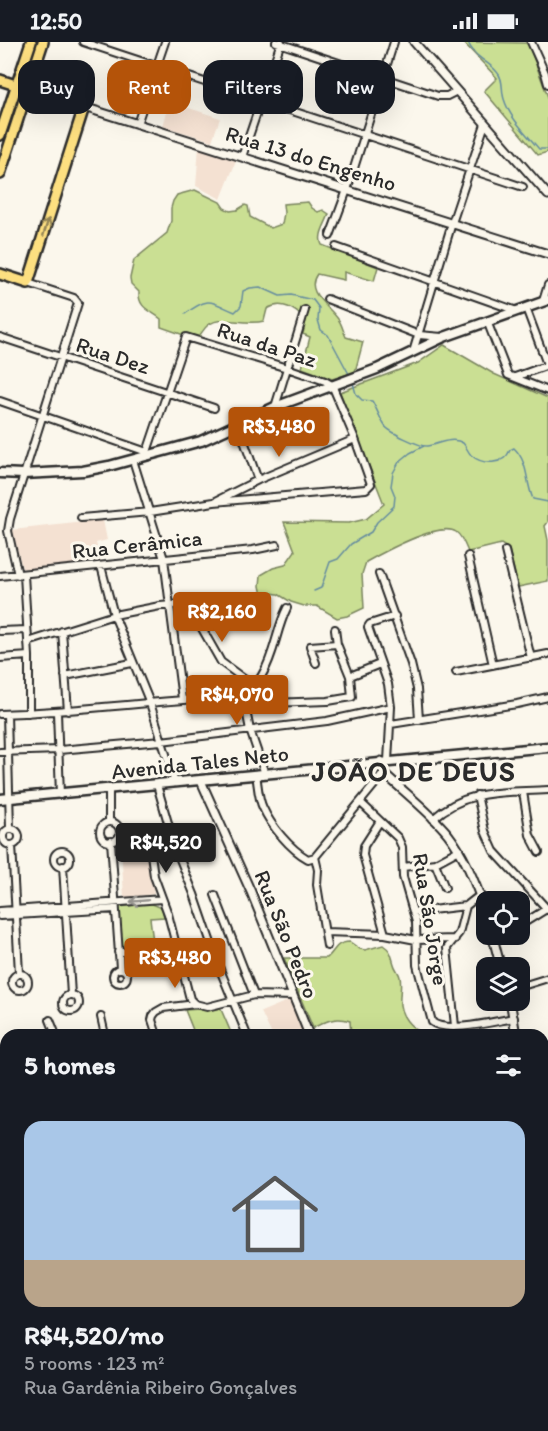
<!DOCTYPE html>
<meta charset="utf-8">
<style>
:root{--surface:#171b24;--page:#242831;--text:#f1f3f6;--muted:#9ea1a6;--accent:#b45309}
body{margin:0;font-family:Itim,sans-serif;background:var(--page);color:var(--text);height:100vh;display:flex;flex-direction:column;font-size:22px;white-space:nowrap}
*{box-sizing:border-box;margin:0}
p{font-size:20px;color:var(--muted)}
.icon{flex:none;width:33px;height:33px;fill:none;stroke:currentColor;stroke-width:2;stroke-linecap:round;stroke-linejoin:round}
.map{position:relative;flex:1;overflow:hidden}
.sheet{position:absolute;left:0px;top:987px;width:549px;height:402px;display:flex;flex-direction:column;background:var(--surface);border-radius:18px 18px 0 0;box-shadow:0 6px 24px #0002}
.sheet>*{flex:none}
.guide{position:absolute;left:18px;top:18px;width:513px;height:54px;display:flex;gap:12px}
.buttons{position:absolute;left:476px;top:849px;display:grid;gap:12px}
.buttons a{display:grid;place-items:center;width:54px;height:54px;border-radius:12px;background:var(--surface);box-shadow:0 6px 24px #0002;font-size:30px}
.price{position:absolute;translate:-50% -51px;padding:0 14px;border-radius:6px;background:var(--accent);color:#fff;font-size:20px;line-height:39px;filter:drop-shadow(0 2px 3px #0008)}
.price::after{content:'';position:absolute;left:50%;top:36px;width:18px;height:14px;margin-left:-9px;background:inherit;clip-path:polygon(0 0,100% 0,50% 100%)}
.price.active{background:#222;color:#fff}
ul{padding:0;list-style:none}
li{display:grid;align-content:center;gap:12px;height:318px;padding:0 24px}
li span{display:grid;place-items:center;height:186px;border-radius:18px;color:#555}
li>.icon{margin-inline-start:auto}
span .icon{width:108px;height:108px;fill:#fffc;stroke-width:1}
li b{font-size:26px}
h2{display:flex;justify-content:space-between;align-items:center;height:72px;padding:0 24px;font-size:26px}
.chip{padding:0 21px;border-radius:18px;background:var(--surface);box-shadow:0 6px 24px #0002;font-size:21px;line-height:54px}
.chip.active{background:var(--accent);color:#fff}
.status{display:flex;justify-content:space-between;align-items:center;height:42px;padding:0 30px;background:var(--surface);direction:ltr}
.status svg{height:16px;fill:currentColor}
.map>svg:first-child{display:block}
</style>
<div class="status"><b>12:50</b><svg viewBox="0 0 49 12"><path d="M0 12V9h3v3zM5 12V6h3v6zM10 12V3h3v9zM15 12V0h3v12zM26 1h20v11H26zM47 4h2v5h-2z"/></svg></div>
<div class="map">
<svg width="548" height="1389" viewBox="0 0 548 1389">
<rect width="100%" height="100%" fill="#fbf7ec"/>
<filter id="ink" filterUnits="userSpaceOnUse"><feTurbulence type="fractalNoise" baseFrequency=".0167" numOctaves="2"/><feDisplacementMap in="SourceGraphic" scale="12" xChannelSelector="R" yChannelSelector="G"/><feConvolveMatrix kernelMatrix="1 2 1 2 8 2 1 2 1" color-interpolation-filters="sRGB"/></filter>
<g filter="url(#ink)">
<path fill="#f4e1d2" d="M170 60 220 76 212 99 163 84Z
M199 104 237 117 221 157 196 144Z
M103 478 107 498 96 501 101 519 23 529 12 488Z
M152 798 153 810 148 811 154 852 124 856 121 801Z
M292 957 306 993H272L261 970Z"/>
<path fill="#cadf93" stroke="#7a855f" stroke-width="1.5" d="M463 0 528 1 548 55V110L538 113 484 49 497 36Z
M195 148 220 160 224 166 230 169 237 168 245 163 248 164 250 175 271 186 282 182 284 171 283 162 308 160 312 166 318 170 323 168 329 172C326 182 317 193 322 203L378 225 374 239 344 230V238L317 232C304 250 328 263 338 277 342 282 343 289 346 295L363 300 355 330 332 337 302 326 310 295 303 292 306 278C295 267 282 258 267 267L264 279C238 286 211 264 198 298L161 285V277C150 268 138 266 139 250L131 242 130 236 134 218 167 191 171 179V166L173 159 177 153Z
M444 303 494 332 548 356V480L545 484 548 498V539L518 545 509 507 501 502 468 510C465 503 462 494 456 490 440 479 382 511 366 520L362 532 364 566 347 574 337 576 317 564H304L291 560 278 552 270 551 263 557 260 544 261 533 273 526 285 523 295 509 284 480 349 481 366 477 384 462 340 350 418 321Z
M150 861 162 866 164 875 150 876 154 907 123 909 119 865Z
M350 900 360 907 365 908 383 903C392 909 391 913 394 922 395 927 399 930 400 935 402 944 399 954 400 963 402 977 414 989 427 993H351L350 979C336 974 326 979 313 986L284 916H327C337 907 334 901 350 900Z
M220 965 232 993H195L185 968C197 966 208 968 220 965Z
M265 1383H316L310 1389H257Z"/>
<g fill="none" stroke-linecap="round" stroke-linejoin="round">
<path stroke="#658c9f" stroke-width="1.5" d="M468 0C473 15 488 19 497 30 504 37 501 48 504 57 510 77 527 92 539 107H548
M185 272C209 254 209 259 235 270L241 264 243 249 250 246 260 245 280 254 291 253 313 258 319 266 318 278 321 288 328 293 349 332
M353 341 356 352 362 358 372 359C377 367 380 377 385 384 389 390 421 405 427 404 436 403 452 394 463 401 466 404 468 410 471 413 482 423 504 424 510 408L514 406C529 421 525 438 533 457L548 460
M314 549 321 546 330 520 338 517 351 502 371 490 377 480 394 464 395 454 391 444 393 431 399 420 410 411 424 404"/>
<defs>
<path id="minor" d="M83 0 523 145
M276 0 438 54H447L457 49
M531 0 545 31 548 42
M137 82 165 0
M242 115 281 0
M330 194 347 148 394 0
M336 205 517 269
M327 257 419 293 442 295
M543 259 548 243
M526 266 548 325
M487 279 508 333 548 349
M0 295 214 366
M413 310 452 181 485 82
M515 335 548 323
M0 359 147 410
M275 365 305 268
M238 382 258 438
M133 418 164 517 182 657
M216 459 258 438 355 397
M81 476 150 470 214 460 366 447 371 442 355 397 332 343 325 339 287 326 186 295 147 410 148 414
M505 509 531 616
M468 514 493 623
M101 524 114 573 150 661 175 741
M379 532 411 622 417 647 419 678
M18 533 8 489 10 477 78 261 74 256 28 241
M24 533 29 614V671
M0 534 253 508 277 503
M188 562 221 620 252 643
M0 589 27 588
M62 589 68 669
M28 600 114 573 160 564 222 559
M0 616 29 614
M316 621 310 604 337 602
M456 630 548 612
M65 634 132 621
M350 634 380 622
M243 662 328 659 352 655 350 634 337 602 335 587
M57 670 60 753
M0 672C81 669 162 658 243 654
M7 672 10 787
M391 682 517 662 548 655
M0 710 59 708 161 699 327 679 391 665
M388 719 391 665 388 642 368 585 370 582 395 574
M256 732C258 743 258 756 263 766 271 784 290 807 308 817L315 815
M265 732 250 688 243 654C249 647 258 641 262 633 275 612 276 588 287 566
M157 743 175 805 194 852 221 930 247 993
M109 748V780
M523 750 530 793 539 810
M477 753 485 789 494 809 548 868
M360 760 398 796 402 805 403 835 416 880 417 923 432 980C446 992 496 979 514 976
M433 777C467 746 505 751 548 748
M380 779 364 804 363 813 385 892
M100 790a10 10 0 1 1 20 0a10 10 0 1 1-20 0Z
M3 795a8 8 0 1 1 16 0a8 8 0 1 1-16 0Z
M111 799 120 926
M12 803 19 931
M54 817a8 8 0 1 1 16 0a8 8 0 1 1-16 0Z
M151 812 154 834 168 872 190 957 195 962
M315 815 384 731
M315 815 318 828 317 843 327 904
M435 821 445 846
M63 824 71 953
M403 825 435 821 459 808
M215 853 254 953
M0 869 162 857
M414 870 466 864 480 853
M0 874 115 867
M519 884 548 866
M325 890 385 892 416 898 455 897
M494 900 506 892
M118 910C139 910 161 905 178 918
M113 934a7 7 0 1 1 14 0a7 7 0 1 1-14 0Z
M12 940a8 8 0 1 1 16 0a8 8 0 1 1-16 0Z
M519 945 548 936
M63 961a8 8 0 1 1 16 0a8 8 0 1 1-16 0Z
M101 975 105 993
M50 978 56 993
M455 984 447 906 459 891 466 864
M157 993 152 978 153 974 156 970 163 966 195 962 207 965 254 953 293 954
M0 1009 6 1007
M543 1019 548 1017
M0 1068 6 1082
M543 1097 548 1096
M0 1198 6 1213
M543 1205H548
M0 1297 6 1311
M36 1383 38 1389
M75 1383 78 1389
M163 1383 166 1389
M171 1383 174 1389
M227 1383 229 1389
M233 1383 236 1389
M364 1383 367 1389
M416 1383 418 1389
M461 1383 464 1389"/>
<path id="tertiary" d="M414 0 548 153
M84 65 548 212
M381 719 384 731C405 751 430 770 448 792 466 815 477 844 486 872
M201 739 251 850 309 993
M492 892 501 926
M510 958 516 993
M543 1120 548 1128"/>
<path id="secondary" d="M0 431 23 432 83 429 109 424 201 399 275 365 377 327 444 295 548 258
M0 757 548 705"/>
<path id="primary" d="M0 38 84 65 28 241 0 232
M0 93 31 0
M0 132 43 0
M543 1305 548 1307
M194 1389 207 1383"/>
</defs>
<use href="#minor" stroke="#2b2b2b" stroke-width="10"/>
<use href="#tertiary" stroke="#2b2b2b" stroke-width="11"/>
<use href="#secondary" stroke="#2b2b2b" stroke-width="13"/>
<use href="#primary" stroke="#2b2b2b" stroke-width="14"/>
<use href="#minor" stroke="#fbf7ec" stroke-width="6"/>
<use href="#tertiary" stroke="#fbf7ec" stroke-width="7"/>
<use href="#secondary" stroke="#fbf7ec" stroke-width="8"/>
<use href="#primary" stroke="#fddf80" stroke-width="9"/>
</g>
<defs><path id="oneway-shaft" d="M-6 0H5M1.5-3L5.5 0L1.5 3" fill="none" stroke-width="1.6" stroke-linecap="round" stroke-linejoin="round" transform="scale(1.5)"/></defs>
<use stroke="#948556" href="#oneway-shaft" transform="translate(46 185) rotate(-72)"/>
<use stroke="#93918c" href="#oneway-shaft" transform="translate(139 859) rotate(175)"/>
</g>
<g text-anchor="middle" stroke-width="6" stroke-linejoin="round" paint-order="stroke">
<g font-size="22" fill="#2b2b2b" stroke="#fbf7ec">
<text transform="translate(311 116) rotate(17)" y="8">Rua 13 do Engenho</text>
<text transform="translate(267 302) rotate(18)" y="8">Rua da Paz</text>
<text transform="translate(113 313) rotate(18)" y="8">Rua Dez</text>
<text transform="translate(137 502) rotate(-6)" y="8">Rua Cerâmica</text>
<text transform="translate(200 720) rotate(-6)" y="8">Avenida Tales Neto</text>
<text transform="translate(431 877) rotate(81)" y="8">Rua São Jorge</text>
<text transform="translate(287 892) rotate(68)" y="8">Rua São Pedro</text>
</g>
<g font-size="28" font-weight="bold" letter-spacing="1.5" fill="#2b2b2b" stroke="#fbf7ec">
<text x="414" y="739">JOÃO DE DEUS</text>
</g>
</g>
</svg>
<div class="buttons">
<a><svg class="icon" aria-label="locate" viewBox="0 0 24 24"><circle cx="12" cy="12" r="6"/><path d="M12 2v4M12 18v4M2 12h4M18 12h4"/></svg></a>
<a><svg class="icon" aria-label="layers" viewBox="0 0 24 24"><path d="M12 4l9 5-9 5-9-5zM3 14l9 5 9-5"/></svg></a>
</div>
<b class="price" style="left:279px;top:416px">R$3,480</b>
<b class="price" style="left:222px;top:601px">R$2,160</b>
<b class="price" style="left:237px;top:684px">R$4,070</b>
<b class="price active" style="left:166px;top:832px">R$4,520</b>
<b class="price" style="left:175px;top:947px">R$3,480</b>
<div class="guide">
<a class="chip">Buy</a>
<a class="chip active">Rent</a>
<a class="chip">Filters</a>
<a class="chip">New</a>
</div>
<section class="sheet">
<h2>5 homes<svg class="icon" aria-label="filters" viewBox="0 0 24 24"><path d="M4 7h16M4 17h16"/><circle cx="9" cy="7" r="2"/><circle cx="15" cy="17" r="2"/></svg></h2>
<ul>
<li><span style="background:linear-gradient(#a9c7e8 75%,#b9a48a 0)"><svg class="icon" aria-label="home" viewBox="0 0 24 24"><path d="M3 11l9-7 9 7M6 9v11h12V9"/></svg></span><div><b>R$4,520/mo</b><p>5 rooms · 123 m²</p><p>Rua Gardênia Ribeiro Gonçalves</p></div></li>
</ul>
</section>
</div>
